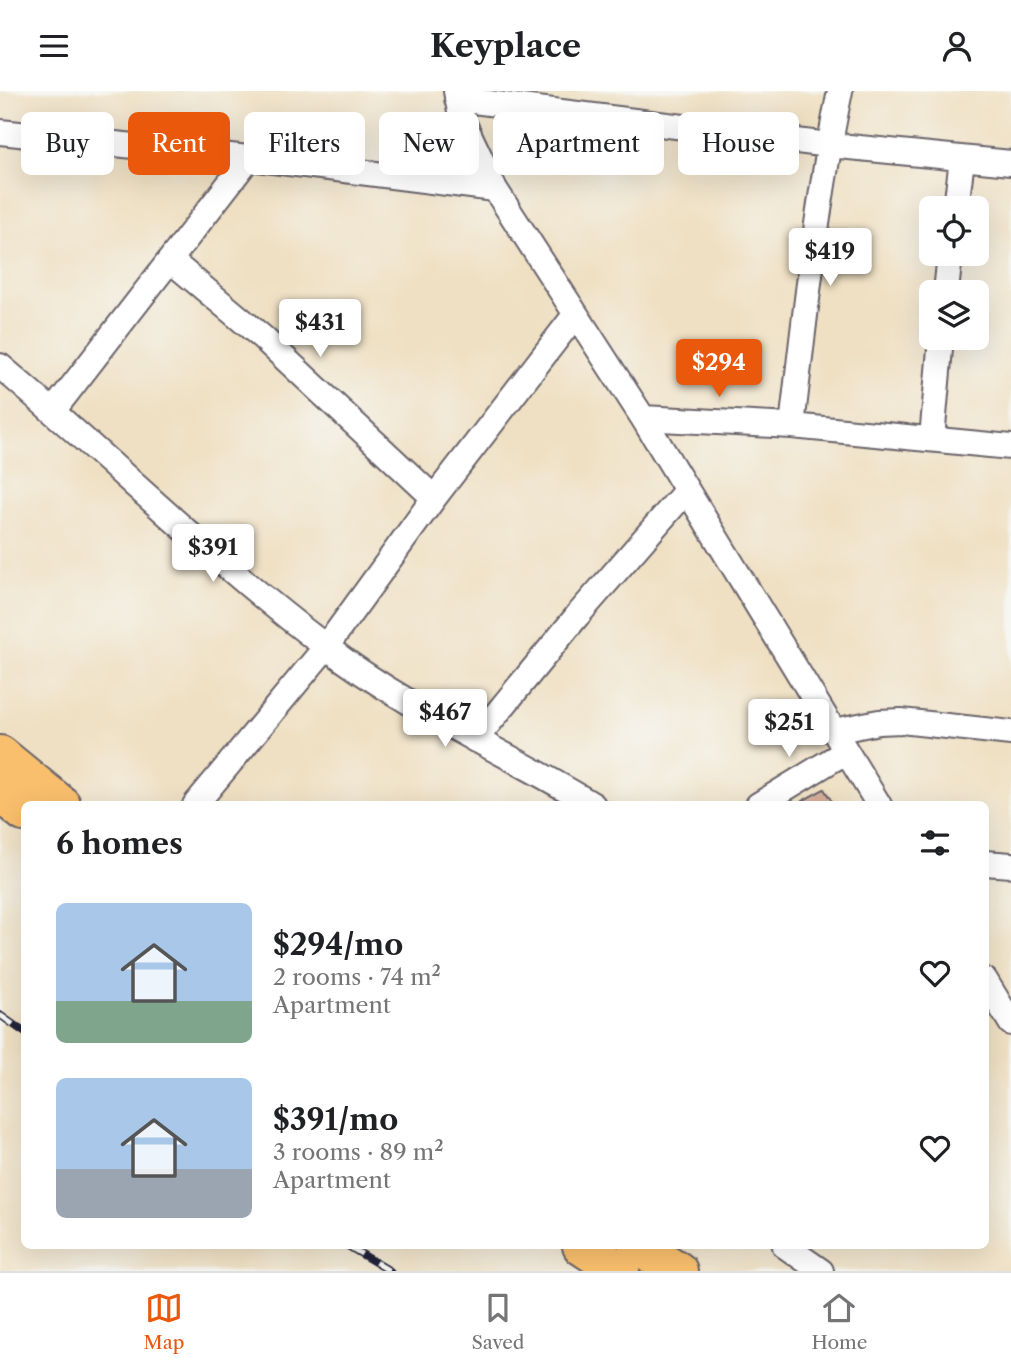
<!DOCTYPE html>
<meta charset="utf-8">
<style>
:root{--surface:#fff;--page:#f2f2f2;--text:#202124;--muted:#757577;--line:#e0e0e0;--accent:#ea580c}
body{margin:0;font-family:"Libre Caslon Text",serif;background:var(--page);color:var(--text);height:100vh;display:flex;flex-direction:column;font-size:26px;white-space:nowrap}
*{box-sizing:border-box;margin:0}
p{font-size:23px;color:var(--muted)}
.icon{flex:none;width:38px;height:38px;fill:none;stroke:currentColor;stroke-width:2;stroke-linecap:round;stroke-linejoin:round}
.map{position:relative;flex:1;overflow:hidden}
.sheet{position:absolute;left:21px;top:710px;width:968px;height:448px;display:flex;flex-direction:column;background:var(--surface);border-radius:10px;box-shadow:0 7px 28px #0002}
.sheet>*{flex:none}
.banner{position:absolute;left:21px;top:21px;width:970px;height:63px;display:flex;gap:14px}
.controls{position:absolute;left:919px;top:105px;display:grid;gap:14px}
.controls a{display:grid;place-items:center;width:70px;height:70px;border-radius:10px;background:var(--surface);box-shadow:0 7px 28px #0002;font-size:35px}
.price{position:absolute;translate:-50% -60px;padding:0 16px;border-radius:7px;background:#fff;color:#222;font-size:23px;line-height:46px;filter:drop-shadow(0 2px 4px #0008)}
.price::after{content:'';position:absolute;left:50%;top:42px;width:21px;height:16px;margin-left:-10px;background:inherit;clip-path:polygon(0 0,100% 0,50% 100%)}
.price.active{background:var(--accent);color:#fff}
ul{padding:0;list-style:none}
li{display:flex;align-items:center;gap:21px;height:175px;padding:0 35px}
li span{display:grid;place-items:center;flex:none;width:196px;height:140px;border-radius:10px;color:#555}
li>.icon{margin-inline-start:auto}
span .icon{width:84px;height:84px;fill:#fffc;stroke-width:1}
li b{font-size:30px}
h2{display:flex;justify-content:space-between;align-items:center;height:84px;padding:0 35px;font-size:30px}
.pill{padding:0 24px;border-radius:10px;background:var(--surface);box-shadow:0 7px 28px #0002;font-size:24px;line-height:63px}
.pill.active{background:var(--accent);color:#fff}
header{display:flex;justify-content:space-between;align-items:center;height:91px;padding:0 35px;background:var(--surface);font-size:32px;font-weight:700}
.menu{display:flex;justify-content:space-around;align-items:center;height:98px;border-top:2px solid var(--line);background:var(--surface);font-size:19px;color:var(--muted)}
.menu a{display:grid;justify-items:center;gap:4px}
.menu .active{color:var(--accent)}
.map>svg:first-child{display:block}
</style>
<header><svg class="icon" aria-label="menu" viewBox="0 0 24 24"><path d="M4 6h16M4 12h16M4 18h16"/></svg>Keyplace<svg class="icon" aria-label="person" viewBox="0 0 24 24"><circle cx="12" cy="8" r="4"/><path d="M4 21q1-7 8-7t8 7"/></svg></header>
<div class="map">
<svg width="1011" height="1180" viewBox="0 0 1011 1180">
<rect width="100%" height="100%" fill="#f6f6f2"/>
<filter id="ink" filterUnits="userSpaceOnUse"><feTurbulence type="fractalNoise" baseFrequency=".0143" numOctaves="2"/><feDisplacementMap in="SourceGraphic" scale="14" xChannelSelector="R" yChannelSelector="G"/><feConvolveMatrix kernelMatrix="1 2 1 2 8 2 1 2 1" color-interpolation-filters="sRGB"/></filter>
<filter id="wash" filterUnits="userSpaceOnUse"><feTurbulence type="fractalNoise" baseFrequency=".00686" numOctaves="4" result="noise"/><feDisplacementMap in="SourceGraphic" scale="28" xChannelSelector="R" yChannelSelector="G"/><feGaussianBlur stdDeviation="1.57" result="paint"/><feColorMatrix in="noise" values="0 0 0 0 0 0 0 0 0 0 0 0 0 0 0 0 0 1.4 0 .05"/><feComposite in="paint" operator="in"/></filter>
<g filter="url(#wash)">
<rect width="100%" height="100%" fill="#efe0c3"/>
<g id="blocks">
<path fill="#d8ac96" d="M824 698 834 714H795Z"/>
</g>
</g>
<g filter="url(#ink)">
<use href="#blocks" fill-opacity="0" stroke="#6a646b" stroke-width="2"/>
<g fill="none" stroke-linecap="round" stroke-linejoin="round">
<defs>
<path id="street" d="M456 0 461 26 495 98 643 327 879 714
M457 8 829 54 1011 72
M0 41 249 67 495 98
M956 117 962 68
M170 169 262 246 434 407
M946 201 950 163
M0 275C109 367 211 469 325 555 408 619 505 660 593 714
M53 320 249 67
M643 327 792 335 1011 356
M792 335C805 223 817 111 840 0
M932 347 941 247
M834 640 879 631 901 630 1011 642
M475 649 577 525 686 400
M195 714 326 556 434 407 575 224
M758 714 845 661
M985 772 1011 774
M985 889 1011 932
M785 1155 821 1180"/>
<path id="highway" d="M0 664 61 714
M0 701 24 721
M582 1155 620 1180
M638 1155 678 1180"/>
</defs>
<use href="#street" stroke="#6a646b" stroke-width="28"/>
<use href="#highway" stroke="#6a646b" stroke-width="42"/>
<use href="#street" stroke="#fff" stroke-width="24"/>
<use href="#highway" stroke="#f9bf6d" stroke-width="38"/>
<defs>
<path id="rail" d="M0 924 24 941
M348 1155 390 1180"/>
</defs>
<use href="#rail" stroke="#22223b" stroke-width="8"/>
<use href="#rail" stroke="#f6f6f2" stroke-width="5" stroke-dasharray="16" stroke-linecap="butt"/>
</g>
</g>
</svg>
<div class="controls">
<a><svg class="icon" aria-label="locate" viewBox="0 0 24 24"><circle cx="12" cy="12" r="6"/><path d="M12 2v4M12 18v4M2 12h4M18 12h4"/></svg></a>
<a><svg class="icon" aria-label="layers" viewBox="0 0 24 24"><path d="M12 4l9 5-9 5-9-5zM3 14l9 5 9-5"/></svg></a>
</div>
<b class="price" style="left:830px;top:197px">$419</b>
<b class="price" style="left:320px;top:268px">$431</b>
<b class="price active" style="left:719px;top:308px">$294</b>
<b class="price" style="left:213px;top:493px">$391</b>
<b class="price" style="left:445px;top:658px">$467</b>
<b class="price" style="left:789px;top:668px">$251</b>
<div class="banner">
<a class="pill">Buy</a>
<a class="pill active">Rent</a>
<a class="pill">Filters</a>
<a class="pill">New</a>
<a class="pill">Apartment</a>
<a class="pill">House</a>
</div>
<section class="sheet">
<h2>6 homes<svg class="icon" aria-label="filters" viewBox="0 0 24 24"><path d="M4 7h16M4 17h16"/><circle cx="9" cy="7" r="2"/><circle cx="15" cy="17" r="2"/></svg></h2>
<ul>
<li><span style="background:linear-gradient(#a9c7e8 70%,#7fa58c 0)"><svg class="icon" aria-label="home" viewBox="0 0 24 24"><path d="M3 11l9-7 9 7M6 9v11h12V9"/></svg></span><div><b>$294/mo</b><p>2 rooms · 74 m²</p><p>Apartment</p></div><svg class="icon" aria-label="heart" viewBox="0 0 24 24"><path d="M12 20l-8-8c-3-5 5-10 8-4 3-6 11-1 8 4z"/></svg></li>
<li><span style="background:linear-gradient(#a9c7e8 65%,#9aa5b1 0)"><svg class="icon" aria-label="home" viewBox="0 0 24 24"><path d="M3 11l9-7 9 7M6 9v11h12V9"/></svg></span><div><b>$391/mo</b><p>3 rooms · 89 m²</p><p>Apartment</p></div><svg class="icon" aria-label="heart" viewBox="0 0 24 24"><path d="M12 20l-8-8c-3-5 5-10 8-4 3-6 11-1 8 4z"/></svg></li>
</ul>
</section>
</div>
<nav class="menu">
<a class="active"><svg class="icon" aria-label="map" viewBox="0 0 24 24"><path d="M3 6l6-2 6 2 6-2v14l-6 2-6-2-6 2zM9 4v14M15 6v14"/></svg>Map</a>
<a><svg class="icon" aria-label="saved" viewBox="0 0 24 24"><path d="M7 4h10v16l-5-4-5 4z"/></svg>Saved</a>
<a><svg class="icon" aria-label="home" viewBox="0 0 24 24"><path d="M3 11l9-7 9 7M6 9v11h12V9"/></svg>Home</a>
</nav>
